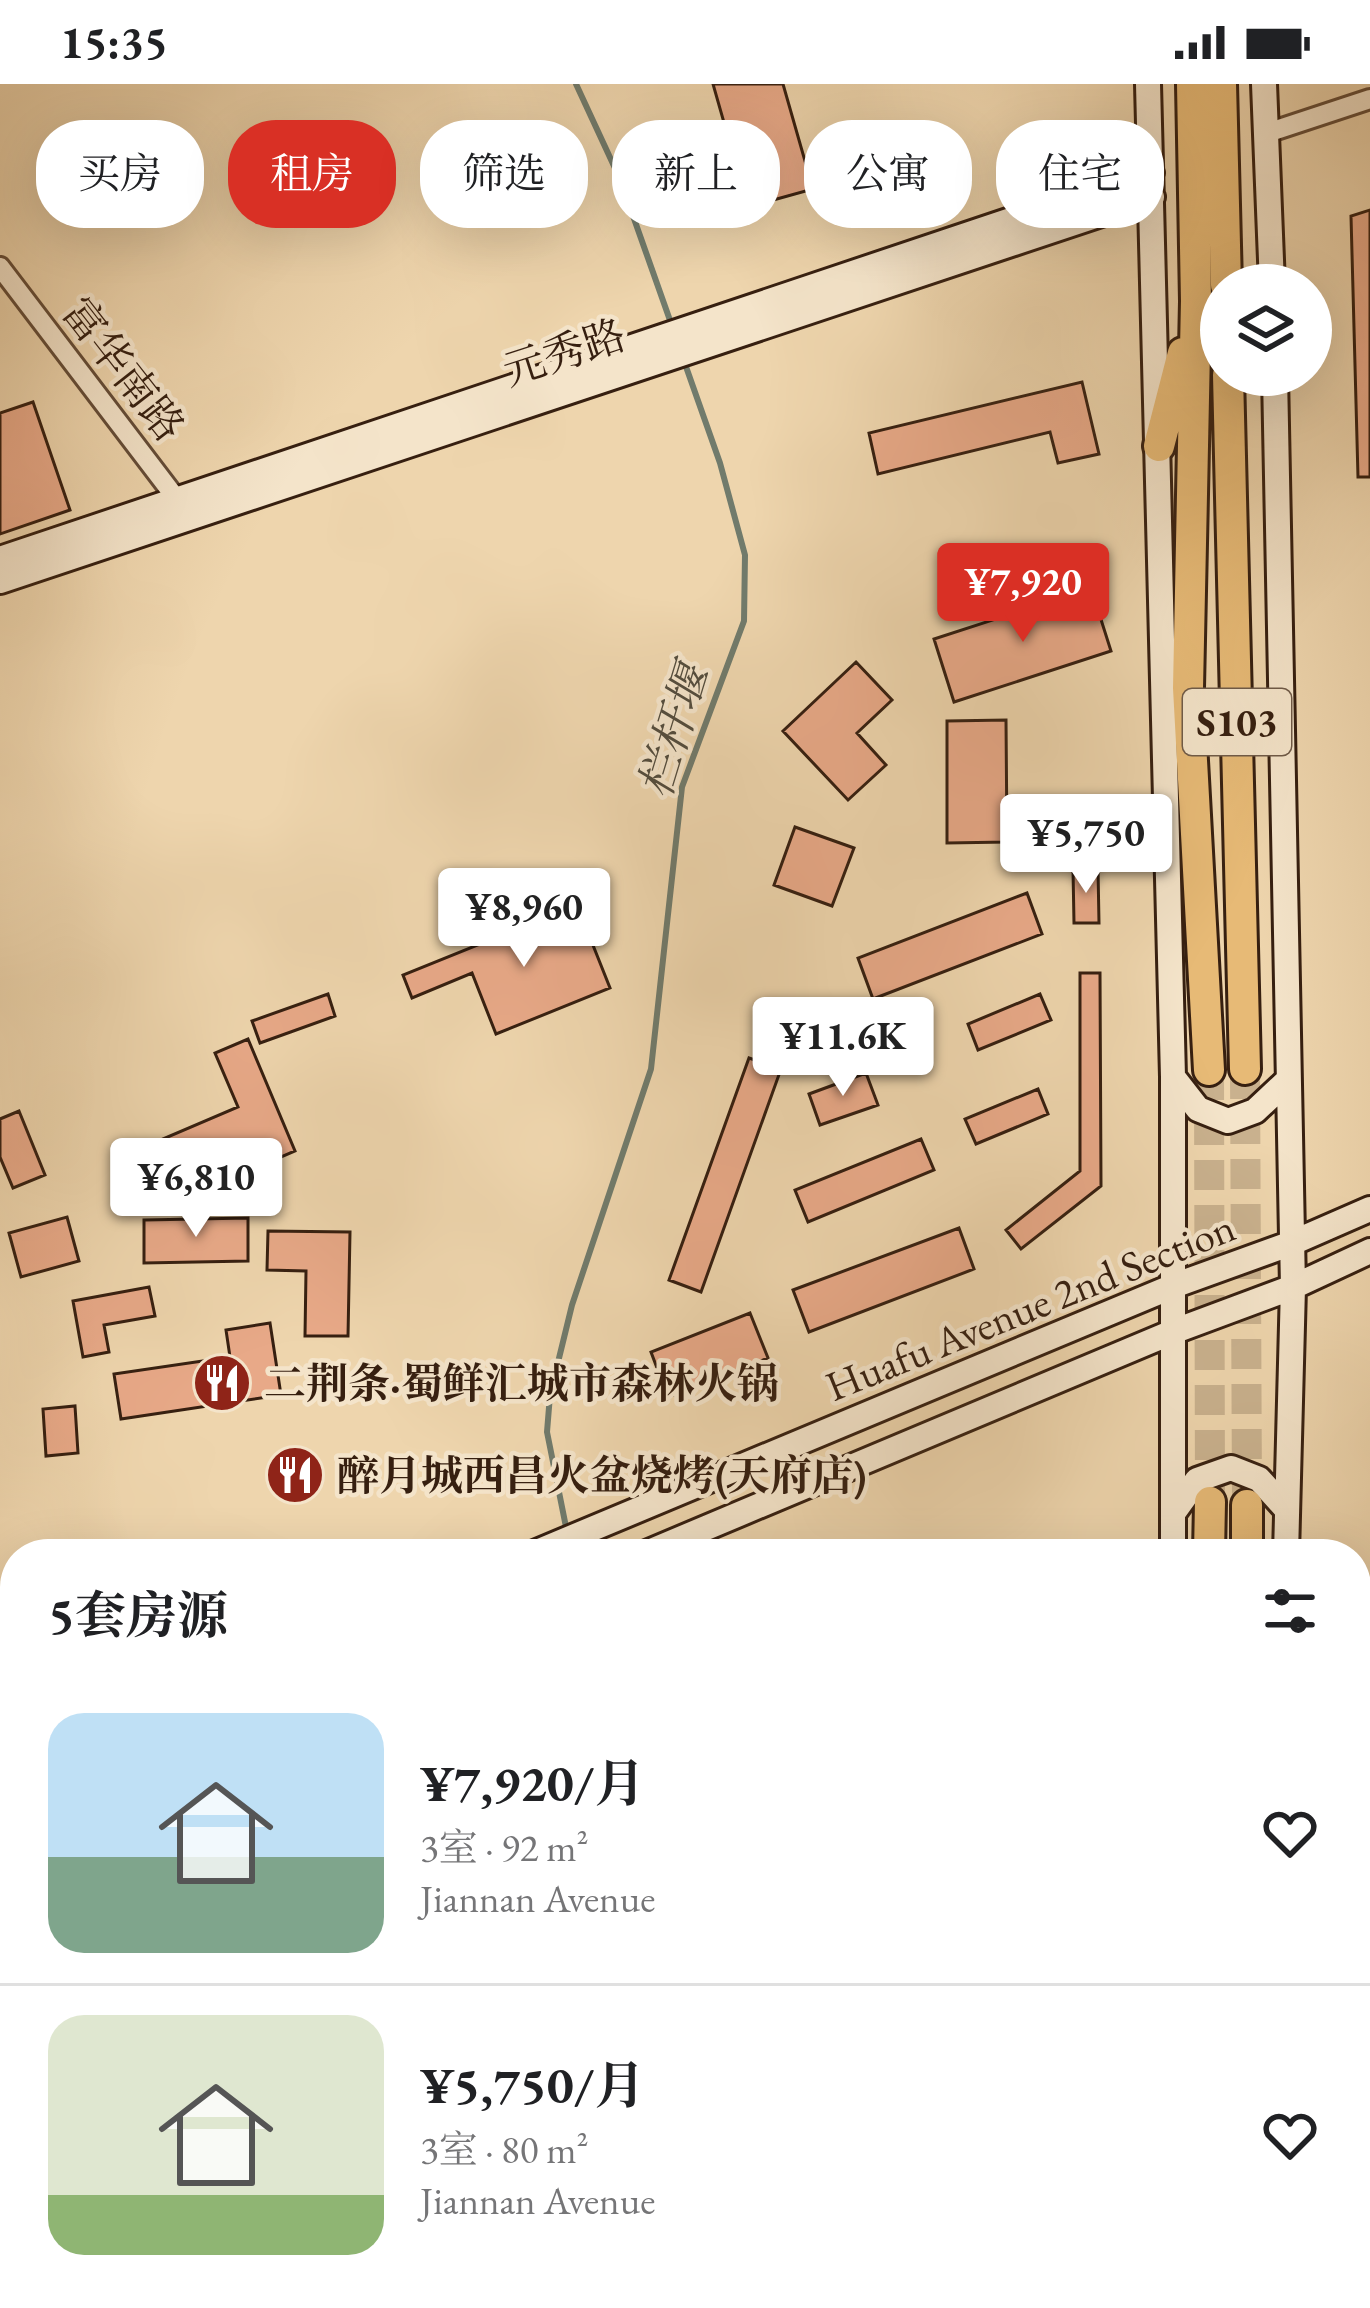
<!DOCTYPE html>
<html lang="zh">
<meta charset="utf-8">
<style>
:root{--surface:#fff;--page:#f6f6f6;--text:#202124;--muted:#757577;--line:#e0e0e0;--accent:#d93025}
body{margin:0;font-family:"EB Garamond","Noto Serif SC",serif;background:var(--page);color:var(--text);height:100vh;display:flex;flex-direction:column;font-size:45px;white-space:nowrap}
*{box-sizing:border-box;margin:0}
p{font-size:39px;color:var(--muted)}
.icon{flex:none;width:66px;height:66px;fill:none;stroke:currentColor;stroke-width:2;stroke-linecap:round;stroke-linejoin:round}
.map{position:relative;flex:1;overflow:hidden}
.panel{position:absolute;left:0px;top:1455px;width:1371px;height:771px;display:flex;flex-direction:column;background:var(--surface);border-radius:48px 48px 0 0;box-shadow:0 12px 48px #0002}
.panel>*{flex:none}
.guide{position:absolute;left:36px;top:36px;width:1299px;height:108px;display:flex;gap:24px}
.tools{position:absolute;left:1200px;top:180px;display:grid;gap:24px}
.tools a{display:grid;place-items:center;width:132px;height:132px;border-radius:50%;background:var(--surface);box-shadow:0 12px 48px #0002;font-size:60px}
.price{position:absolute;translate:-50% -102px;padding:0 27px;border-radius:12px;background:#fff;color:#222;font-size:39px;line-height:78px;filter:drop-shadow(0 3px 6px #0008)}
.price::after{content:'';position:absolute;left:50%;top:72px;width:36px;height:27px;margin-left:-18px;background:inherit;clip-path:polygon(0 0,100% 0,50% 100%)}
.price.current{background:var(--accent);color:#fff}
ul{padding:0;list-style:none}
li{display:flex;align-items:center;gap:36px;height:300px;padding:0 48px}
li+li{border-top:3px solid var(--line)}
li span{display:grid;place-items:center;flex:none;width:336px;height:240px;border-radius:36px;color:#555}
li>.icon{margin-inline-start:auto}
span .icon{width:144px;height:144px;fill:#fffc;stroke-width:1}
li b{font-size:51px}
h2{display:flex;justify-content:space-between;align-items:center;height:144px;padding:0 48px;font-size:51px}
.chip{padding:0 42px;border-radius:48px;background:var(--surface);box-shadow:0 12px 48px #0002;font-size:42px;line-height:108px}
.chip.current{background:var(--accent);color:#fff}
.status{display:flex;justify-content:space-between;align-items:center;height:84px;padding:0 60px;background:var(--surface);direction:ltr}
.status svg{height:33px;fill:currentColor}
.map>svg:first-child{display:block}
</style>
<div class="status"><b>15:35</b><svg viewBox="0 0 49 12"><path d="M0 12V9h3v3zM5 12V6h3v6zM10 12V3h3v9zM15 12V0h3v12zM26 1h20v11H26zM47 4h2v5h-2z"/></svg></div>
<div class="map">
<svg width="1370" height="2224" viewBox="0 0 1370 2224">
<rect width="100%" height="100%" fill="#eed5ad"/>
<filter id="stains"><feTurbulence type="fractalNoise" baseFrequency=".00167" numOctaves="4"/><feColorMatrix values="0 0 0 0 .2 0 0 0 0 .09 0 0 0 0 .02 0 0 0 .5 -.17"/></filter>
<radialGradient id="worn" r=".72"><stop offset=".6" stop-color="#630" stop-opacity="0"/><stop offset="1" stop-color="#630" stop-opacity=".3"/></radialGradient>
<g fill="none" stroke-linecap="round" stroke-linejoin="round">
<path stroke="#717b6c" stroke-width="6" d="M576 0 620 95 672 242
M567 1448 547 1348 550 1311 572 1221 651 985 682 703 744 537 745 471 720 379 684 277
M704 2211 708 2224"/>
</g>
<path fill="#e8a988" stroke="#361f10" stroke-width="3" d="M713 0H783L813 105 748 123Z
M1370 126V393H1358L1351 132Z
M1082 298 1099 370 1058 379 1050 348 878 390 869 349Z
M33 318 70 426 0 450V329Z
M1091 504 1111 567 954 618 934 555Z
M856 578 892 616 857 649 886 681 848 716 783 647Z
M1006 636 1007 758 947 759V637Z
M795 743 854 764 832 822 774 801Z
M1073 785H1098L1099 839H1074Z
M1027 809 1042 850 873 915 858 874Z
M577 821 610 904 496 950 472 889 412 914 403 891Z
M1080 889H1100L1101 1102 1021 1165 1006 1146 1080 1087Z
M328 910 335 932 260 959 252 937Z
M1040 910 1051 936 978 966 968 940Z
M248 955 295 1067 225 1097 209 1059 139 1089 130 1069 238 1023 215 969Z
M749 974 781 985 701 1208 669 1196Z
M866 989 878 1021 820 1041 809 1010Z
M1038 1005 1048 1030 976 1060 965 1035Z
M19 1027 45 1091 13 1104 0 1073V1035Z
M921 1055 934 1086 808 1138 795 1106Z
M67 1133 79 1177 21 1193 9 1149Z
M248 1134V1177L144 1179V1136Z
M959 1144 974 1185 809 1248 793 1206Z
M268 1147 350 1148 348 1252H305L306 1187 267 1186Z
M149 1203 155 1232 104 1241 109 1268 83 1273 73 1217Z
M750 1229 768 1274 668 1313 651 1268Z
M270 1239 281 1311 121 1335 114 1290 230 1273 226 1246Z
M75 1322 78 1369 46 1372 43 1325Z
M15 1876V1919L0 1925V1882Z"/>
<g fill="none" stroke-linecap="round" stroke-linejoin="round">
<path stroke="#c9b18e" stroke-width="30" stroke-dasharray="30 15" stroke-linecap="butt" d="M1245 985 1247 1415
M1209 986 1210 1418"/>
<defs>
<path id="minor" d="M1267 49 1370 15
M0 183 182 422
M0 1537 15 1574"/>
<path id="tertiary" d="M1356 2171 1370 2168
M589 2211 591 2224"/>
<path id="secondary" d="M1148 0 1173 993V1470
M1264 0 1272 201
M1275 291 1293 1203 1286 1470
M0 475 1151 89
M0 497 1152 113
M1173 993 1198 1025 1228 1037 1255 1027 1287 997
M1174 1428 1197 1396 1231 1384 1259 1395 1287 1426
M532 1470 1176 1201 1292 1159 1370 1125
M644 1470 1175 1247 1293 1203 1370 1167
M0 1692 15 1685
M0 1739 15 1733
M1165 2224V2211
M1280 2224V2211"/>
<path id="trunk" d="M1192 0 1196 217 1188 604 1209 986
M1221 0 1226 201
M1228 291 1245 985
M1159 362 1183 269
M1247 1421V1470
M1209 1470 1210 1418
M1207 2211V2224
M1248 2224V2211"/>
</defs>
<use href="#minor" stroke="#644c37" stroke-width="24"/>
<use href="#tertiary" stroke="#644c37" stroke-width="27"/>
<use href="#secondary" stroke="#361f10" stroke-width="30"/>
<use href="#trunk" stroke="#361f10" stroke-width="36"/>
<use href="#minor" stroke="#f4e4ca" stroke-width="18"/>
<use href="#tertiary" stroke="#f4e4ca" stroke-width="21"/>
<use href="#secondary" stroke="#f4e4ca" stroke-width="24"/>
<use href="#trunk" stroke="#e7ba76" stroke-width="30"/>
</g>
<defs>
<symbol id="restaurant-disc" viewBox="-11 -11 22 22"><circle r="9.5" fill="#8f2418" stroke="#f4e4ca"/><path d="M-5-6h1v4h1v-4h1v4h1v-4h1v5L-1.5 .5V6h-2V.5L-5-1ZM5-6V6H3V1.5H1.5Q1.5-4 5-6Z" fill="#fff"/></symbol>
</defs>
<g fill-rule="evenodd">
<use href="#restaurant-disc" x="189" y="1266" width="66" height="66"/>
<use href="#restaurant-disc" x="262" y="1358" width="66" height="66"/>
</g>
<g text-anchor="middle" stroke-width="9" stroke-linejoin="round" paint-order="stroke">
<rect fill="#f4e4ca" stroke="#6f5a48" stroke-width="3" x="1183" y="605" width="108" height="66" rx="9"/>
<g font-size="39" font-weight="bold" fill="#361f10">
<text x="1237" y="652">S103</text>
</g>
<g font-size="42" fill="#361f10" stroke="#f4e4ca">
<text transform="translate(564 268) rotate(-18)" y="15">元秀路</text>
<text transform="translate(124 285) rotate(52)" y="15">富华南路</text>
<text transform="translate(1030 1222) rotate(-22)" y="15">Huafu Avenue 2nd Section</text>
</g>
<g font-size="42" font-weight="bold" fill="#361f10" stroke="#f4e4ca" text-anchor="start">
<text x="264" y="1314">二荆条·蜀鲜汇城市森林火锅</text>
<text x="337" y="1406">醉月城西昌火盆烧烤(天府店)</text>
</g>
<g font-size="45" font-style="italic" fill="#544d3e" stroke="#f4e4ca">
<text transform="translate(673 647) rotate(-73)" y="16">栏杆堰</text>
</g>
</g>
<rect width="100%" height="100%" filter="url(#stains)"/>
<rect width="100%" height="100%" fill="url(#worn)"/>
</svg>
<div class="tools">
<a><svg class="icon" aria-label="layers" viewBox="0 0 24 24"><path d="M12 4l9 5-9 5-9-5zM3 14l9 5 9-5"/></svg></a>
</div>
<b class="price current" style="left:1023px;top:561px">¥7,920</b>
<b class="price" style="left:1086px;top:812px">¥5,750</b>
<b class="price" style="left:524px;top:886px">¥8,960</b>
<b class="price" style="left:843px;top:1015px">¥11.6K</b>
<b class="price" style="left:196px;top:1156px">¥6,810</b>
<div class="guide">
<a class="chip">买房</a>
<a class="chip current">租房</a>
<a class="chip">筛选</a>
<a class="chip">新上</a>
<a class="chip">公寓</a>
<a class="chip">住宅</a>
</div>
<section class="panel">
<h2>5套房源<svg class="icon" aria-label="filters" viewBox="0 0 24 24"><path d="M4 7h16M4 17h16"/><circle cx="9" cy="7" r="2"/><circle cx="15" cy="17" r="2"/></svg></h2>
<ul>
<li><span style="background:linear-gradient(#bfe0f5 60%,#7fa58c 0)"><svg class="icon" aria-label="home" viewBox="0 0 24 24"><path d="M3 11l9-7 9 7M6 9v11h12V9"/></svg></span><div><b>¥7,920/月</b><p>3室 · 92 m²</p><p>Jiannan Avenue</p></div><svg class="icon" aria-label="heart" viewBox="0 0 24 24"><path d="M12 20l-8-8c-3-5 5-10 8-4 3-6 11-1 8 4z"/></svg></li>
<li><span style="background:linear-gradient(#dfe7d0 75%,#8fb573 0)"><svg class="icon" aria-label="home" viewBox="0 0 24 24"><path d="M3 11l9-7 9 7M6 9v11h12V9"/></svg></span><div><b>¥5,750/月</b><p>3室 · 80 m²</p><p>Jiannan Avenue</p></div><svg class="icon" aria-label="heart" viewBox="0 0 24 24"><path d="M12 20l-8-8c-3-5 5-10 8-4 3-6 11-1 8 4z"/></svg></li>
</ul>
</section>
</div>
